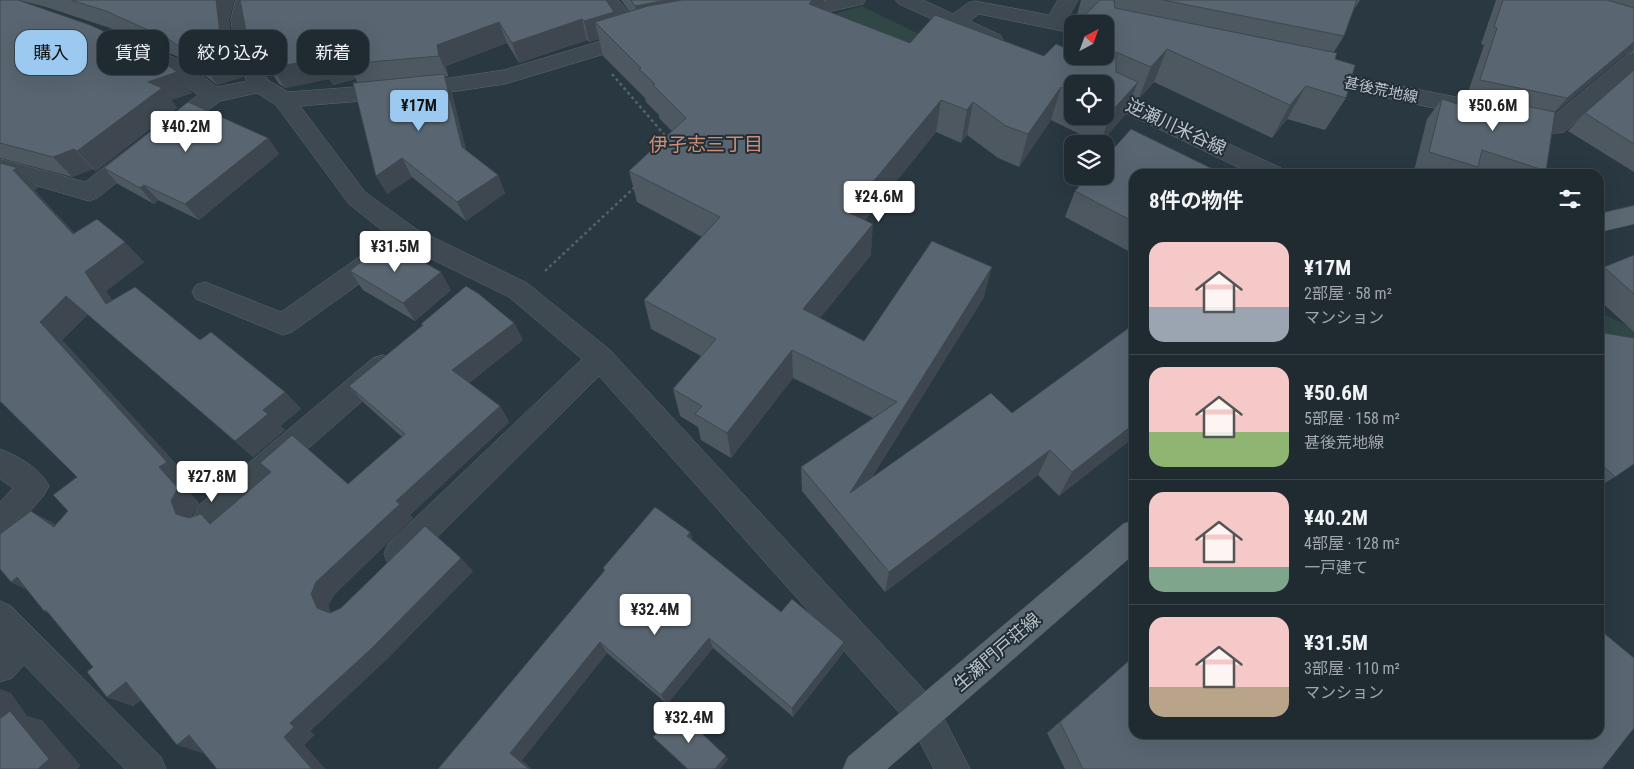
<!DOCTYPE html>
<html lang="ja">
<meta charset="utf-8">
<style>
:root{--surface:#202a31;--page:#283239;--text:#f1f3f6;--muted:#a2a7ab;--line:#3d464d;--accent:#9cc9ef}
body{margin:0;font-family:"Roboto Condensed","Noto Sans JP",sans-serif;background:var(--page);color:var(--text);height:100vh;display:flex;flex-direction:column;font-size:19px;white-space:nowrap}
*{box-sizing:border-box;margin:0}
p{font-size:16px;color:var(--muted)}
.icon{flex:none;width:28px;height:28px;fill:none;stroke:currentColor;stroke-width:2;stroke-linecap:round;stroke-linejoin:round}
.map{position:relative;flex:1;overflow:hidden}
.details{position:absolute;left:1129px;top:169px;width:475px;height:570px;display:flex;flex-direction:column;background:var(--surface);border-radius:15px;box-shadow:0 5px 20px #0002,0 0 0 1px var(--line)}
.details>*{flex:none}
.banner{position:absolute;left:15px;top:30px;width:475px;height:45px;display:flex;gap:10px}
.needle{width:32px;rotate:41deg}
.controls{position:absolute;left:1064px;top:15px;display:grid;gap:10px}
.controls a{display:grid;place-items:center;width:50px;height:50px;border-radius:10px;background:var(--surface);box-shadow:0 5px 20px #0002,0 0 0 1px var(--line);font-size:25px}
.price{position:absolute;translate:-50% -42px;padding:0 11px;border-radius:5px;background:#fff;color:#222;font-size:16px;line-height:32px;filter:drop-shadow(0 1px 2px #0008)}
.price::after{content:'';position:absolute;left:50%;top:30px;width:15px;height:11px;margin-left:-8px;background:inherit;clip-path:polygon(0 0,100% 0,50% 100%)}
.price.active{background:var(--accent);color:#111}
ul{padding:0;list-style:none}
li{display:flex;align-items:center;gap:15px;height:125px;padding:0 20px}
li+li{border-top:1px solid var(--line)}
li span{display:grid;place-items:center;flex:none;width:140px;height:100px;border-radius:15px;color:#555}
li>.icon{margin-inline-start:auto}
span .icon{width:60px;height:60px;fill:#fffc;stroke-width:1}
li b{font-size:21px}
h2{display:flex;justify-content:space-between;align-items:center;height:60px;padding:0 20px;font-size:21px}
.chip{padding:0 18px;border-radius:15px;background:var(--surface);box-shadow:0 5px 20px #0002,0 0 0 1px var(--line);font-size:18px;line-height:45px}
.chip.active{background:var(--accent);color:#111}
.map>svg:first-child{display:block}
</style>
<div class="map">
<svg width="1634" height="769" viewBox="0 0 1634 769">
<rect width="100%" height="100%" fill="#2a3841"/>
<path fill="#304745" d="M862 6 931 40 920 50 836 32 837 13Z
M1599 312 1634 329V355L1599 346Z"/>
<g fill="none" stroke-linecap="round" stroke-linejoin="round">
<defs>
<path id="minor" d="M236 0H256L251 20 259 63 268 80 288 92 423 82 504 70 621 35 611 17 597 0H618L627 10 640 31 644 32 647 37 644 42 505 84 423 96 300 106 365 192 416 229 527 283 610 350 936 703 970 769H934L912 727 599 376 410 564 399 569 388 564 384 554 388 544 582 359 509 297 409 248 292 332 283 335 196 299 192 292 196 285 205 282 281 312 389 236 349 204 276 105 257 93 220 101 97 198 89 201 0 175V159L85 182 198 95 168 72 121 50 118 45 121 40 128 38 135 40 184 62 217 87 247 81 237 63 231 20Z
M828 0H866L863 4 788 21 781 20 778 15 781 10Z
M896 0H923L953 14 968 3 975 1 1049 15 1058 0H1078L1067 19 1079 21 1081 24H1072V33L979 14 970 21 1000 35 1003 40 1000 45 993 47 899 4Z
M1634 53V71L1564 132C1547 136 1524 128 1507 123L1504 118 1507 113 1515 110 1552 117 1627 55Z
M1315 69 1476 101 1484 104 1487 109 1484 114 1476 117 1307 81 1304 76 1307 71Z
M1105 87 1281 168 1285 174H1252L1105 103Z
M383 355 393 358 397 366 393 374 220 526 209 530 198 526 194 516 198 506 373 358Z
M0 449C17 455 41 469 49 486L44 495 11 534 0 538V502L13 488 0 479Z
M0 601 11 606 161 757 166 769H125L24 665 12 678 0 682Z"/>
<path id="major" d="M1634 206V224L1599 232V214Z
M1134 520V554L887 769H843L848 757 1123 524Z"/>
</defs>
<use href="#minor" stroke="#5c676f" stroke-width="1"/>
<use href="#major" stroke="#4b555e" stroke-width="1"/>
<path stroke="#516564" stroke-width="2.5" stroke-dasharray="3 3" stroke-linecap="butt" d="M612 74 668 139
M545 271 636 186"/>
<use href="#minor" fill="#3e4951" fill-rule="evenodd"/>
<use href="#major" fill="#5c6871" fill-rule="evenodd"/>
</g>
<path fill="#4d5861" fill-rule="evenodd" d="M0 0H234L229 20 235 63 243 77 217 85 185 60 122 32 46 7 18 0 192 93 171 100 177 108 96 171 93 169 72 177 0 158Z
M240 0 615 17 630 12 621 0H824V10L910 43 1044 56 1065 48 1070 29 1072 27V56H1105V24L1077 15 1081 0H1360L1353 11 1344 36 1334 52 1346 98 1325 130 1287 119 1272 138 1154 82 1138 100 1132 97 1125 115 1100 144 1051 120 1019 167 998 158 967 135 961 143 936 132 865 220 871 255 820 318 864 341 984 297 872 477 1012 413 1134 437 1059 496 1038 475 885 592 802 491 801 467 873 418 793 378 731 458 701 440 698 427 680 416 673 389 701 356 651 329 644 300 702 237 637 202 629 171 672 131 659 118V115L646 102 645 98 603 56 599 39 589 42 587 40 519 63 507 43 446 66 448 76 445 77 452 94 466 150 498 175 505 193 466 221 412 177 387 194 357 83 356 79 333 85 329 79 285 88 279 84 269 69 265 70ZM1072 84H1105V116H1072Z
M1496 0H1634V52L1626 54 1555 112 1546 171 1543 174H1477L1474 173 1473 174H1422L1414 171 1427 119 1442 99 1467 107 1473 99 1466 98 1484 45 1481 44Z
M1634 70V172L1568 131 1585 113Z
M268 138 279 154 199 220 158 200 154 204 118 184 104 168Z
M0 163 18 168 38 188 34 190 74 233 144 262 106 291 112 300 200 340 285 392 301 409 280 426 285 430 253 457 88 314 62 340 188 477 181 483 199 503 192 515 193 516 201 514 212 522 348 484 402 437 363 402 349 386 423 326 421 324 514 323 523 340 469 383 500 406 509 422 410 515 413 518 334 595 328 606 331 613 473 571 387 659 310 731 314 735 304 745 325 769H217L203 751 202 753 141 700 133 706 107 697 93 667 48 613 44 611 26 589 11 582 56 524 68 511 77 477 1 402 0 403Z
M1134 174V254L1065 217 1075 191Z
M394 253 451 290 415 321 363 290 350 271Z
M1634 255V332L1599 300V272L1604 267Z
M1599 336 1615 477 1599 486Z
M690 532 693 541 781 612 844 642 843 653 793 717 713 648 667 704 607 653 522 760 438 769 604 571 603 568Z
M1134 656 1602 769H1065L1047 733Z
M653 737 728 759 720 769H687Z"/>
<path fill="#3e474f" d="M216 0H234L229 20 235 63 243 77 217 85 203 64Z
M666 0H702L639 27 635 6Z
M764 0H824V21Z
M614 12 618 33 595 22 599 39 589 42 584 21Z
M582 19 587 40 519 63 512 43Z
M499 22 507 43 446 66 448 76 439 56 437 45Z
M1634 42 1633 51 1626 54 1552 115 1567 98Z
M265 45 266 64 269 69 265 70 252 49Z
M1167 49 1154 82 1138 100 1151 67Z
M320 58H346L347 64 356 79 333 85 329 79 285 88 272 68Z
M177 72 192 93 171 100 177 108 96 171 77 151 148 82Z
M444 74 452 94 470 165 462 147Z
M1138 82 1125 115 1100 144 1112 111Z
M1306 86 1287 119 1272 138 1290 105Z
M1061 87 1051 120 1019 167 1028 134Z
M941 100 936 132 847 243 848 212Z
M973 102 967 135 961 143 967 110Z
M268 138 279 154 199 220 185 204Z
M74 149 93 169 72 177 53 157Z
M402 158 412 177 387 194 376 176Z
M18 168 38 188 34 190 93 254 73 234 13 170Z
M498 175 505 193 466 221 457 202Z
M144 185 158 200 154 204 140 188Z
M873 224 871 255 804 338 803 309Z
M125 242 144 262 106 291 127 322 106 304 85 272Z
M992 267 984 297 848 516 850 493Z
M441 272 451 290 415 321 403 303Z
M66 296 88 314 62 340 188 477 181 483 199 503 192 515 197 528 176 514 159 467 40 322Z
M514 323 523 340 463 387 452 370Z
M792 350 793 378 731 458 727 433Z
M285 392 301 409 280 426 285 430 253 457 235 441 263 410Z
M500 406 509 422 410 515 413 518 334 595 328 606 334 620 317 608 311 594 316 582 396 501Z
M1134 424V437L1059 496 1072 472Z
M1050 450 1038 475 885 592 889 572Z
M31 511 57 525 54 527Z
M201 514 221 528 210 524Z
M690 532 694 545 687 536Z
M461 558 473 571 387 659 310 731 314 735 304 745 325 769H312L284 737 290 723Z
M17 577 38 594 11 582Z
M709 638 713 648 667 704 661 695Z
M600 642 607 653 522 760 532 769H529L510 753Z
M844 642 843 653 793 717 792 708Z
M126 682 151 691 133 706 107 697Z
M0 689 11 693 27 716 42 720 81 766 77 769H38L0 716Z
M189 735 213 742 202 753 177 745Z
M726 756 728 759 720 769H715Z"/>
<path fill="#596671" stroke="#3e474f" d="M0 0H18L90 25 151 53 177 72 148 82 162 88 77 151 74 149 53 157 0 143Z
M71 0H216L221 42 229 56 203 64 170 40 106 11Z
M240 0H606L614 12 584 21 582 19 512 43 499 22 437 45 439 56 347 64 346 58 321 64 320 58 272 68 266 64 265 45 252 49 248 42Z
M631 0H666L635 6Z
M682 0H812L809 4 910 43 935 15 1044 56 1056 44 1072 51V56H1105V51H1108L1105 47V24H1076L1100 0H1114L1115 8 1337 53 1335 59 1355 65 1346 98 1306 86 1290 105 1167 49 1151 67 1116 52V72L1138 82 1112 111 1105 108V84H1072V93L1061 87 1028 134 1006 126 973 102 967 110 941 100 848 212 873 224 803 309 864 341 932 241 992 267 850 493 991 393 1012 413 1134 324V424L1072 472 1050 450 889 572 801 467 897 402 792 350 727 433 695 414 702 406 673 389 716 339 644 300 720 217 629 171 686 118 653 85 655 84 639 69 641 68 595 22 648 6Z
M1163 0H1357L1344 36Z
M1503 0H1607L1634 8V42L1567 98 1480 80 1497 28 1494 27Z
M1634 70V144L1585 113Z
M444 74 462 147 498 175 457 202 402 158 376 176 353 83Z
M1476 96 1555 112 1546 171 1482 150 1478 167 1429 152 1442 99 1472 109Z
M188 102 268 138 185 204 144 185 140 188 104 168Z
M1131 129 1223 174H1134V222L1075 191 1088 176H1105V158Z
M0 163 18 168 13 170 73 234 97 219 125 242 85 272 106 304 135 287 200 340 211 332 285 392 263 410 268 414 235 441 66 296 40 322 167 462 159 467 178 488 171 501 176 514 189 518 201 514 210 524 271 472 260 463 292 435 348 484 405 434 349 386 423 325 421 324 466 286 479 294 514 323 452 370 500 406 396 501 400 504 316 582 311 594 317 608 330 613 341 608 425 526 461 558 371 649 290 723 294 727 284 737 312 769H217L189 735 177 745 126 682 107 697 87 672 93 667 46 610 44 611 17 577 11 582 0 569V534L31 511 54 527 68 511 53 495 77 477 0 401Z
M381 245 394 253 399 248 441 272 403 303 350 271Z
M1634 255V294L1604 267Z
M1604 333 1634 338V464L1615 477 1599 462V336Z
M655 507 690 532 687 536 781 612 792 599 844 642 792 708 709 638 661 695 600 642 510 753 529 769H438L605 570 603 568Z
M1599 629 1634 658V728L1602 769H1083L1060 722 1134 656V734H1599Z
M677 710 726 756 715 769H688L653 737Z
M10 711 49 759 38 769H0V716L1 718Z"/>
<g text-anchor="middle" stroke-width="4" stroke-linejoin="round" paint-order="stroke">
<g font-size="15" fill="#bbc4cb" stroke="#232e37">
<text transform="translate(1381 90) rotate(12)" y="5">甚後荒地線</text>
</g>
<g font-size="18" fill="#bbc4cb" stroke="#232e37">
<text transform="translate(1176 127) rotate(25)" y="6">逆瀬川米谷線</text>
<text transform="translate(997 652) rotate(-41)" y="6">生瀬門戸荘線</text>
</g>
<g font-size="19" fill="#cd8e74" stroke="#232e37">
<text x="706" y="151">伊孑志三丁目</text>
</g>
</g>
</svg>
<div class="controls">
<a><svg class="needle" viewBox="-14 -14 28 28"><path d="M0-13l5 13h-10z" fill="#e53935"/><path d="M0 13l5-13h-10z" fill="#a2a7ab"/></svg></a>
<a><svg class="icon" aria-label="locate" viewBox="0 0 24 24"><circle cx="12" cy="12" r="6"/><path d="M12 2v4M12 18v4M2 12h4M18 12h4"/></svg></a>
<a><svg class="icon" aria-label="layers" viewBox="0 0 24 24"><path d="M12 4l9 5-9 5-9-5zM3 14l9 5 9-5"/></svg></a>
</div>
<b class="price active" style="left:419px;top:132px">¥17M</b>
<b class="price" style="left:1493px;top:132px">¥50.6M</b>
<b class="price" style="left:186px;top:153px">¥40.2M</b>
<b class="price" style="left:879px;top:223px">¥24.6M</b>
<b class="price" style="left:395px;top:273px">¥31.5M</b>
<b class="price" style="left:212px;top:503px">¥27.8M</b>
<b class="price" style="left:655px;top:636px">¥32.4M</b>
<b class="price" style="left:689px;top:744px">¥32.4M</b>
<div class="banner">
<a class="chip active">購入</a>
<a class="chip">賃貸</a>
<a class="chip">絞り込み</a>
<a class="chip">新着</a>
</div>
<section class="details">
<h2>8件の物件<svg class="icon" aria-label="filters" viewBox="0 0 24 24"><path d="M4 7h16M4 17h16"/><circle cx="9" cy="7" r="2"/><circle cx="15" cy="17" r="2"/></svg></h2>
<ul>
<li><span style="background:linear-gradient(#f6c9c9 65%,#9aa5b1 0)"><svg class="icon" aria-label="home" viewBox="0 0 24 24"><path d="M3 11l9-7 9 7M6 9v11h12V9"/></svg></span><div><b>¥17M</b><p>2部屋 · 58 m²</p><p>マンション</p></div></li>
<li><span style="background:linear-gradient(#f6c9c9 65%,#8fb573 0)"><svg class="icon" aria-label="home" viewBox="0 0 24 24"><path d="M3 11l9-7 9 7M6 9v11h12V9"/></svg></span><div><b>¥50.6M</b><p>5部屋 · 158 m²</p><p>甚後荒地線</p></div></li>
<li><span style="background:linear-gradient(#f6c9c9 75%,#7fa58c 0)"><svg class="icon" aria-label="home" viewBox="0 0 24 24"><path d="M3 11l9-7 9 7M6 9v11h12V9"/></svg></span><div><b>¥40.2M</b><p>4部屋 · 128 m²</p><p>一戸建て</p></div></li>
<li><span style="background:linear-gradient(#f6c9c9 70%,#b9a48a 0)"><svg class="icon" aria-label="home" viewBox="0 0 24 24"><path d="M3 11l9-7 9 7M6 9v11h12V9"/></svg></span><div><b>¥31.5M</b><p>3部屋 · 110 m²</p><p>マンション</p></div></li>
</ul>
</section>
</div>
